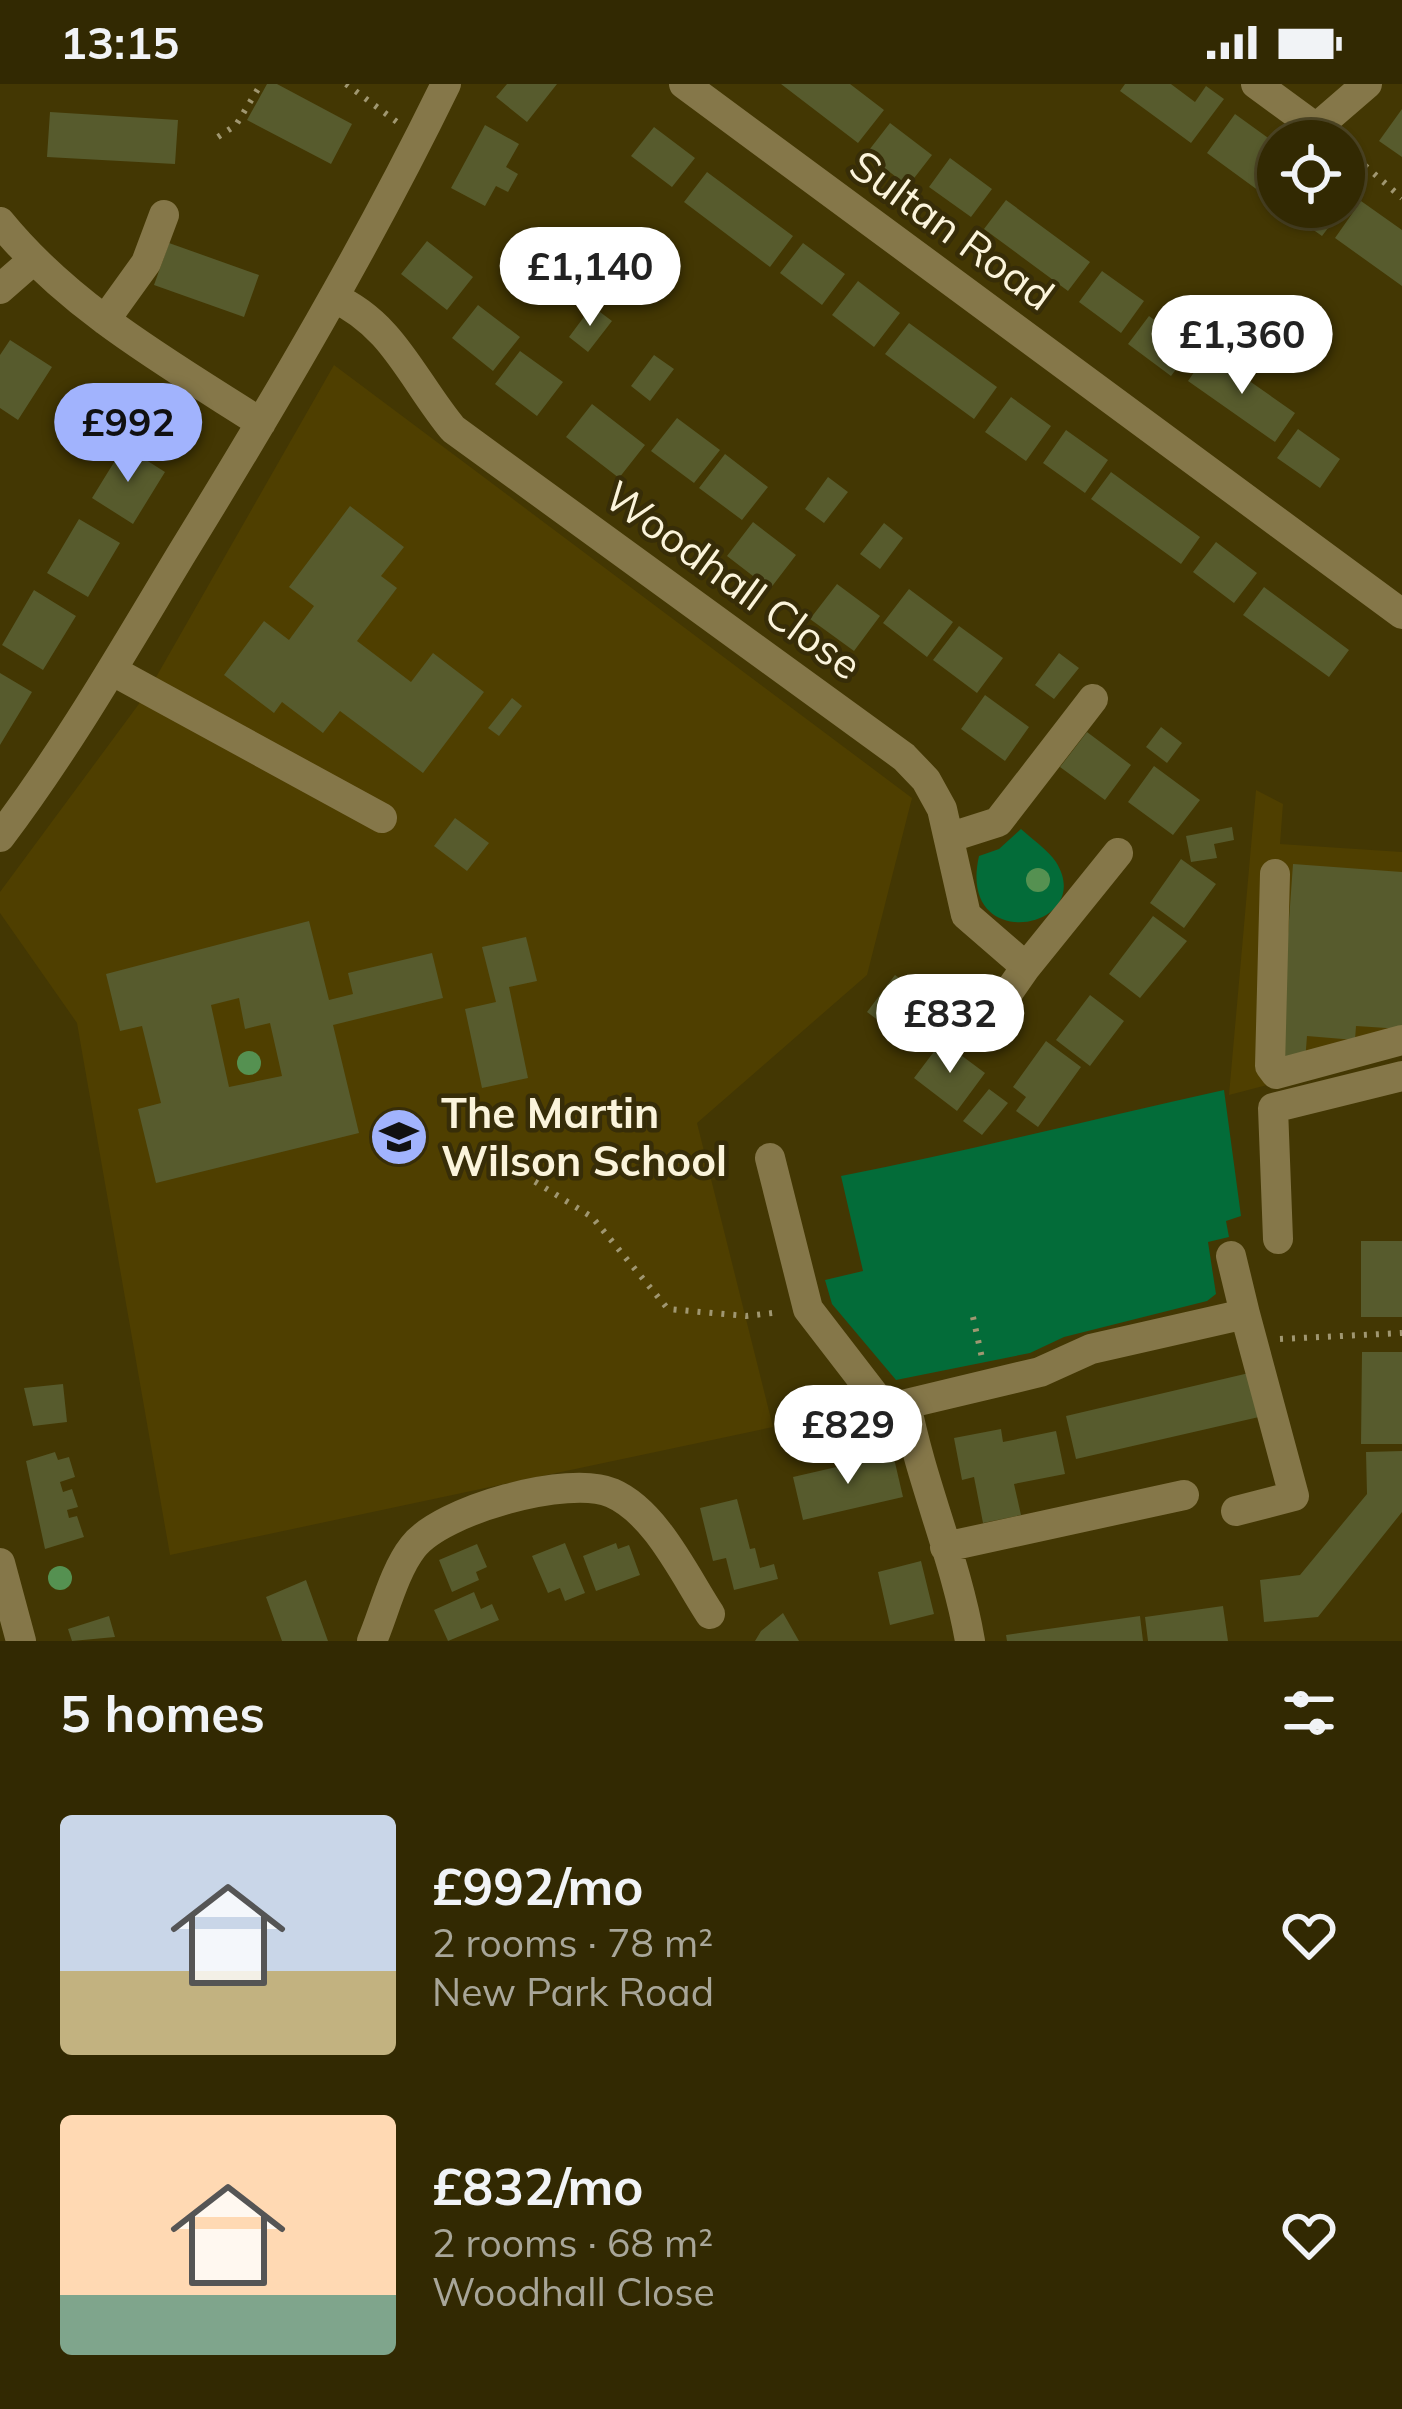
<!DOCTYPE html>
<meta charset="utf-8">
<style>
:root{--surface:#322902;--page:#3a310c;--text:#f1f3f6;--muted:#a8a699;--line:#4d4524;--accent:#a1b3fd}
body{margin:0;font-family:Mulish,sans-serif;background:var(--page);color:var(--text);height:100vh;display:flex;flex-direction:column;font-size:45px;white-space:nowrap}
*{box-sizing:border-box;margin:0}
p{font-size:39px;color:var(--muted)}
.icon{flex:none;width:66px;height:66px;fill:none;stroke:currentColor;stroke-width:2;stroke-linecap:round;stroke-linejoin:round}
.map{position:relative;height:1557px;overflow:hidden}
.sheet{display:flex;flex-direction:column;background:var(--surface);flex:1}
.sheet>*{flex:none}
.fabs{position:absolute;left:1257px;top:36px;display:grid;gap:24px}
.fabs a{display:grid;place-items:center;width:108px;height:108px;border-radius:50%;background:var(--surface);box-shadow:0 3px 9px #0004,0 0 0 3px var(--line);font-size:60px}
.price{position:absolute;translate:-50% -102px;padding:0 27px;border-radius:42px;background:#fff;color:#222;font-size:39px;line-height:78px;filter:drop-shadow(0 3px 6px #0008)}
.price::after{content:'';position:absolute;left:50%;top:72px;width:36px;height:27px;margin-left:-18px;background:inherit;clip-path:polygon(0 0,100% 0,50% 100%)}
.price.current{background:var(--accent);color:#111}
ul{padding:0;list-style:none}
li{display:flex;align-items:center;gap:36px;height:300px;padding:0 60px}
li span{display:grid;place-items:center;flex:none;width:336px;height:240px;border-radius:12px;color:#555}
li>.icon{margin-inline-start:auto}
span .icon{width:144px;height:144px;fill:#fffc;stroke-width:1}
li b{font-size:51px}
h2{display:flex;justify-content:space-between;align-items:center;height:144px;padding:0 60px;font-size:51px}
.status{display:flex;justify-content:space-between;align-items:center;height:84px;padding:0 60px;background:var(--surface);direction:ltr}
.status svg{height:33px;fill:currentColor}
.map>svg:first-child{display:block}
</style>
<div class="status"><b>13:15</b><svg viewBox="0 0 49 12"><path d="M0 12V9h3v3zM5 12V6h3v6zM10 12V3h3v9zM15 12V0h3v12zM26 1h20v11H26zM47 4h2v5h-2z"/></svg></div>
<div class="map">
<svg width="1402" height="1557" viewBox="0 0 1402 1557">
<rect width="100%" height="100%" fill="#433703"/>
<path fill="#4f3f00" d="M334 281 912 714 867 891 697 1039 773 1343 170 1471 77 939 0 829V808L147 609Z
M1256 706 1283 720 1280 760 1402 768V966L1229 1011Z"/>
<path fill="#036c39" d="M1021 745C1032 755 1048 766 1056 778 1098 845 956 873 979 772L999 765Z
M1224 1006 1241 1132 1226 1137 1229 1153 1208 1158 1216 1210 1207 1217 1064 1253 1030 1269 896 1296 832 1220 825 1196 863 1187 841 1092C970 1067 1096 1034 1224 1006Z"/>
<path fill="#575b2d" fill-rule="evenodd" d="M267 0H277L352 40 331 80 247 36Z
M507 0H557L527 38 496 13Z
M781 0H850L884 26 858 59Z
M1125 0H1171L1195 18 1206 2 1224 15 1191 59 1120 7Z
M1402 25V73L1379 57Z
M50 28 178 36 175 80 47 73Z
M1235 30 1278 61V121L1207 69Z
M890 39 932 71 908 102 866 70Z
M485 41 519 60 506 83 518 90 508 108 496 102 485 122 451 104Z
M654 43 695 74 672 103 631 72Z
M950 74 992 105 971 133 929 103Z
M707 88 793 152 770 183 684 118Z
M1006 116 1090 178 1068 207 984 145Z
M1361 117 1402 146V202L1335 154Z
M1281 123H1344L1322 152Z
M427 157 473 193 447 226 401 190Z
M169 159 259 191 244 233 154 201Z
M803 159 845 190 822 221 780 189Z
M1102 187 1144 217 1121 249 1079 218Z
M858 197 900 229 874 263 832 231Z
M478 221 520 253 493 287 452 254Z
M592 222 612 237 588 268 569 253Z
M1149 232 1192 264 1171 292 1128 260Z
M909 239 997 303 974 335 885 270Z
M10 256 52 283 18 336 0 324V271Z
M520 267 563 298 537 332 495 300Z
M1208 268 1295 329 1275 358 1188 297Z
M654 271 674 285 650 317 631 302Z
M1011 313 1051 342 1026 377 985 348Z
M592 320 645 361 619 394 566 353Z
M677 334 720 366 694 399 651 367Z
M1298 345 1340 375 1320 404 1277 374Z
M1066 346 1108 376 1085 409 1043 379Z
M124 362 165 388 133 440 92 414Z
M725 370 768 403 742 436 699 404Z
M1111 388 1200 453 1181 480 1091 415Z
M828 393 848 408 824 439 805 425Z
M350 422 404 463 381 492 397 504 357 557 411 598 433 569 484 608 423 689 340 627 323 649 282 618 274 629 224 591 264 537 289 556 314 522 289 503Z
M79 435 120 459 88 513 47 489Z
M753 438 796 471 770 505 727 472Z
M884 439 903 454 880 485 860 470Z
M1216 458 1257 489 1234 519 1193 488Z
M837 500 880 532 854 567 810 535Z
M1264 503 1349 566 1329 593 1243 531Z
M909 505 953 538 927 573 883 539Z
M34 506 76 532 43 586 2 561Z
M959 542 1003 574 977 609 933 576Z
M1059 569 1079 584 1054 615 1035 601Z
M0 589 32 608 0 661Z
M985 611 1029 643 1005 677 961 645Z
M512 614 522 622 499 652 488 644Z
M1161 643 1182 659 1167 679 1146 663Z
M1087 648 1131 681 1105 716 1060 683Z
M1154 682 1200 716 1173 751 1128 718Z
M455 734 489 759 467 787 434 762Z
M1232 743 1234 756 1214 760 1217 774 1191 778 1186 752Z
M1181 775 1216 800 1184 844 1150 819Z
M1293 780 1402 788V945L1356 942 1355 956 1307 952 1305 978 1279 977Z
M1153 832 1187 857 1140 914 1109 890Z
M309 837 329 916 353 910 348 889 432 869 443 914 333 941 359 1049 156 1099 138 1025 161 1019 142 942 120 947 106 890ZM239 914 245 945 270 939 282 992 229 1003 211 921Z
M526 853 537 897 509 903 528 994 482 1004 465 925 496 918 482 863Z
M895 891 938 922 910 960 867 928Z
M1090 911 1124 937 1090 982 1056 956Z
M942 957 985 989 957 1027 914 994Z
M1046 957 1081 983 1038 1043 1016 1027 1026 1013 1013 1003Z
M989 1005 1008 1019 982 1051 963 1037Z
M1361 1157H1402V1233H1361Z
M1362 1268H1402V1360H1361Z
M1249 1289 1259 1333 1076 1375 1066 1332Z
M63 1300 67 1338 33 1342 24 1304Z
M1001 1345 1003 1358 1056 1347 1065 1390 1014 1400 1021 1431 983 1439 974 1393 962 1396 954 1354Z
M1402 1367V1428L1318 1533 1264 1538 1260 1496 1300 1491 1367 1410 1366 1368Z
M55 1368 58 1376 69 1373 75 1393 60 1398 63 1408 72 1405 78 1423 67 1426 69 1434 77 1432 84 1453 45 1465 26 1377Z
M893 1370 903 1413 803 1436 793 1393Z
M737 1415 750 1465 755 1464 760 1484 774 1480 778 1495 734 1506 726 1474 713 1477 700 1424Z
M565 1459 585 1509 565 1517 560 1504 548 1509 532 1472Z
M616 1459 618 1465 629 1461 640 1491 596 1507 583 1472Z
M477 1460 487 1483 476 1488 479 1496 452 1508 439 1476Z
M921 1477 934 1530 890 1541 878 1488Z
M306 1496 328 1557H282L266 1513Z
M474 1508 481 1525 492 1520 499 1536 448 1557 434 1526Z
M1223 1522 1228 1557H1148L1145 1533Z
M783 1529 799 1557H755L761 1547Z
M109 1532 115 1553 72 1557 68 1545Z
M1140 1532 1143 1557H1007L1006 1551Z"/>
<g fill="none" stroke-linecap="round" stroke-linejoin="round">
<path stroke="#a09771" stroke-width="6" stroke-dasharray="3 9" stroke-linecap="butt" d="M346 0 397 38
M218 53 236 41 261 0
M1356 74 1402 114
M484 1066 592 1133 668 1225 746 1232 781 1228
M973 1233 982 1274
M1280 1255 1402 1249"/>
<path stroke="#857749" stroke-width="30" d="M684 0 1402 530
M1256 0 1334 57
M1316 44 1367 0
M0 138C70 224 169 280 261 339
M0 205 32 177
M334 214C393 240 413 297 453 345L904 673 926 696 942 725 966 831 1026 883 1118 769
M105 236 146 179 164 131
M113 587 382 734
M0 753C68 663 124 565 182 469 276 316 367 162 446 0
M951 753 998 738 1093 615
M1275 790 1270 982 1276 990 1402 956
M996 926 1026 883
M770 1074 808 1225 885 1325
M1278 1155 1273 1024 1402 992
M1231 1172 1245 1230
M945 1463 1184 1411
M0 1479 21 1557
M372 1557C384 1529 394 1487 413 1463 441 1426 569 1390 612 1409 656 1428 685 1492 710 1530
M970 1557C956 1476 922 1401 906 1320L1040 1288 1091 1265 1245 1230 1294 1412 1236 1427"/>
</g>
<g fill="#559151">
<circle cx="1038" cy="796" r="12"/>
<circle cx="249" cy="979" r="12"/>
<circle cx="60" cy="1494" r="12"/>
</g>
<defs>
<symbol id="school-disc" viewBox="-11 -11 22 22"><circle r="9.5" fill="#a1b3fd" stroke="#372d08"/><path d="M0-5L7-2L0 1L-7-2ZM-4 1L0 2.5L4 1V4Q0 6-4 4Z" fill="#111"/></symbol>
</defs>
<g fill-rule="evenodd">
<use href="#school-disc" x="366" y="1020" width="66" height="66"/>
</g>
<g text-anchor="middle" stroke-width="9" stroke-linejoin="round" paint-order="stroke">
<g font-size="42" fill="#fbf4db" stroke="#372d08">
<text transform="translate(952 146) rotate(36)" y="15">Sultan Road</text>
<text transform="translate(733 496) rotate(36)" y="15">Woodhall Close</text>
</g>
<g font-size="42" font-weight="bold" fill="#fbf4db" stroke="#372d08" text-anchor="start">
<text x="441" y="1044">The Martin<tspan x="441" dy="48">Wilson School</tspan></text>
</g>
</g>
</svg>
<div class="fabs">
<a><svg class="icon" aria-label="locate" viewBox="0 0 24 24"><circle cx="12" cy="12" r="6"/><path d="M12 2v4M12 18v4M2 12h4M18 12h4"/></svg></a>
</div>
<b class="price" style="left:590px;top:245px">£1,140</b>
<b class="price" style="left:1242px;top:313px">£1,360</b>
<b class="price current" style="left:128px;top:401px">£992</b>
<b class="price" style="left:950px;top:992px">£832</b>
<b class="price" style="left:848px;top:1403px">£829</b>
</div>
<section class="sheet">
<h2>5 homes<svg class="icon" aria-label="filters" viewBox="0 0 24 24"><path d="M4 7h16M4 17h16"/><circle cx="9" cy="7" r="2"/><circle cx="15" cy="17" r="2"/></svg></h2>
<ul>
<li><span style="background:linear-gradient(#c9d6e8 65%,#c2b280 0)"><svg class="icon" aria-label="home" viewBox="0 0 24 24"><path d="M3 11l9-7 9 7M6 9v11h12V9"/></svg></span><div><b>£992/mo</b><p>2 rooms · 78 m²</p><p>New Park Road</p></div><svg class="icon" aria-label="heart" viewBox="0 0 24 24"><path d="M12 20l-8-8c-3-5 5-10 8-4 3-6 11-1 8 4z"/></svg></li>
<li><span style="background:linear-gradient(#ffd9b3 75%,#7fa58c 0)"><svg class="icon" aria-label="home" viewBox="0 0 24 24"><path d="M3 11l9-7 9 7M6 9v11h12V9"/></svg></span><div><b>£832/mo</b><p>2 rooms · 68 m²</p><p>Woodhall Close</p></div><svg class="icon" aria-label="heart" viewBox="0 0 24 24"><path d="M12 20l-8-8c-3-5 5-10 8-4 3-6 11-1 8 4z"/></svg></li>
</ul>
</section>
